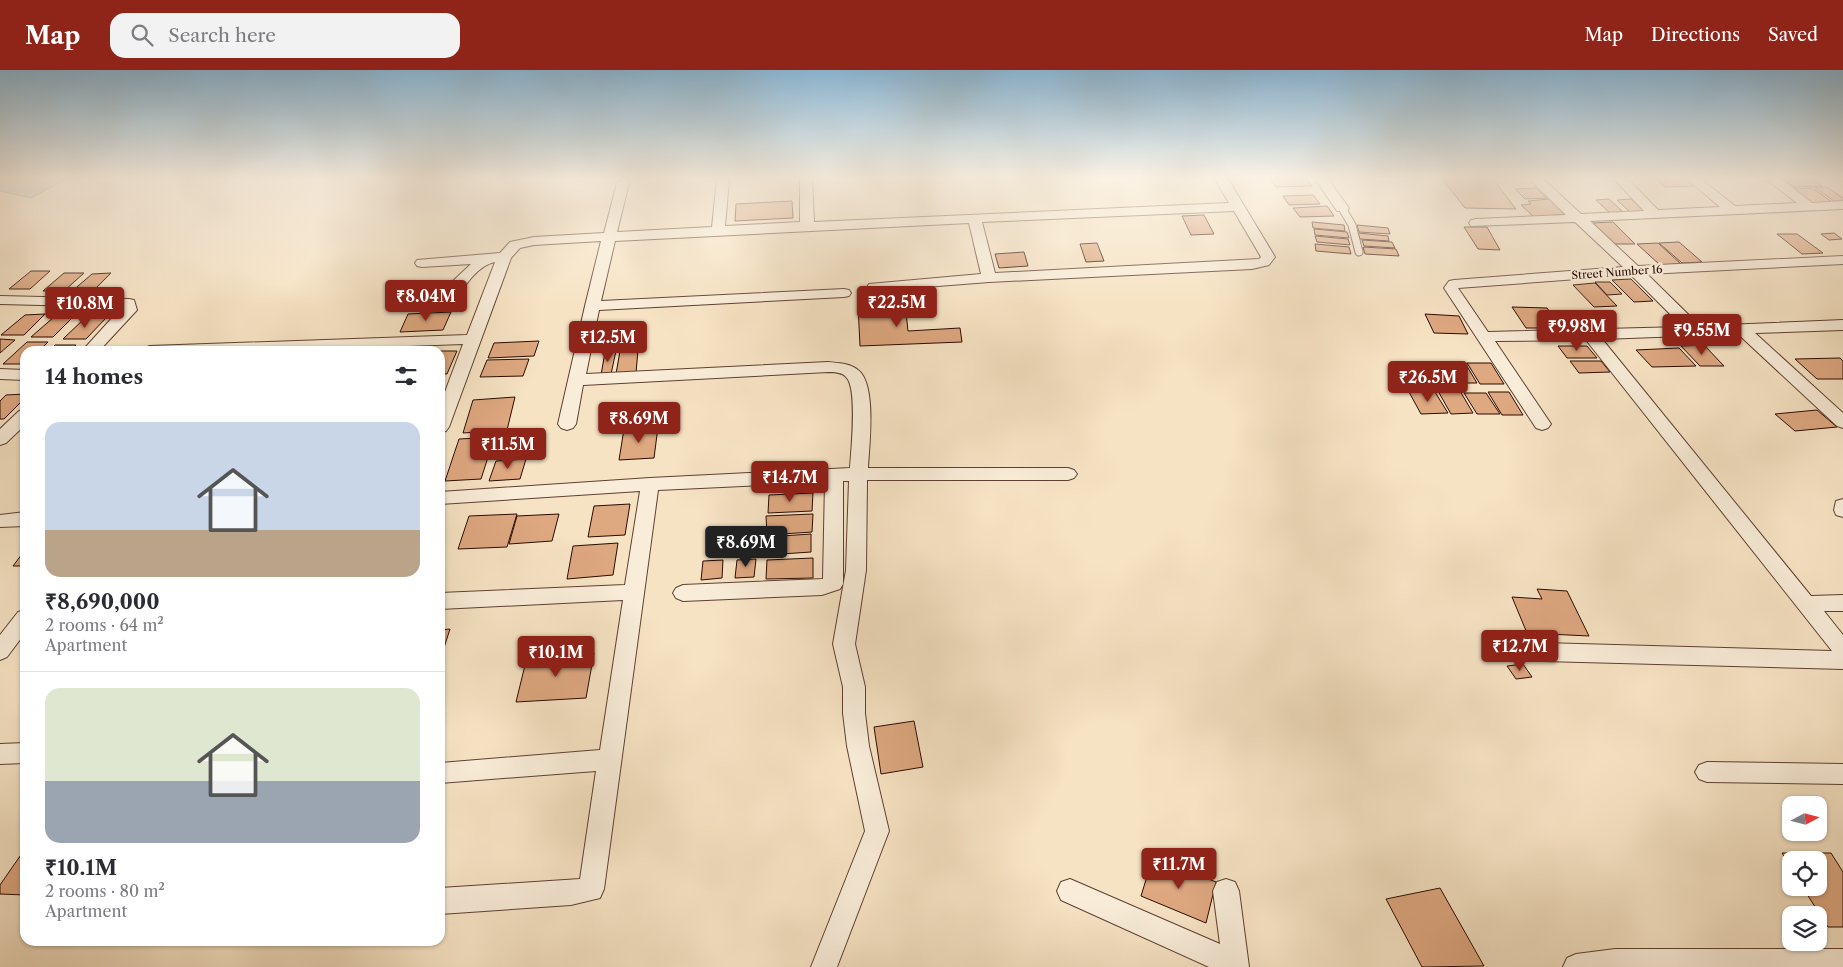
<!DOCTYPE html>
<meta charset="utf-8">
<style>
:root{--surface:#fff;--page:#f2f2f3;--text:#2b2b33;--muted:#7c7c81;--line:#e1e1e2;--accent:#8f2418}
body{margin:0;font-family:"Libre Caslon Text",serif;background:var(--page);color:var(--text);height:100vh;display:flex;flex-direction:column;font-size:19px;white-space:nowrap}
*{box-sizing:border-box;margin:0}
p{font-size:16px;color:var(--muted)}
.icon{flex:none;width:28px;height:28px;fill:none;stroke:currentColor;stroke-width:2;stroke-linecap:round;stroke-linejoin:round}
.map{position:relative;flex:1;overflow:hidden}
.panel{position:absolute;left:20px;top:276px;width:425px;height:600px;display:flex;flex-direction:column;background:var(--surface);border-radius:15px;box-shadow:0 1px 4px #0004}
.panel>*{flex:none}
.needle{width:32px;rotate:83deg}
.controls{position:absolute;left:1782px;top:726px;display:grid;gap:10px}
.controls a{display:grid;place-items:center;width:45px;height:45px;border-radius:10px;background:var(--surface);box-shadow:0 1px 4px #0004;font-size:25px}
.price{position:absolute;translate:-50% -42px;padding:0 11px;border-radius:5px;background:var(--accent);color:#fff;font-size:16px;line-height:32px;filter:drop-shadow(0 1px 2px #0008)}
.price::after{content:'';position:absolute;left:50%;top:30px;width:15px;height:11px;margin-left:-8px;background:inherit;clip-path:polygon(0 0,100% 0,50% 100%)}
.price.on{background:#222;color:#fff}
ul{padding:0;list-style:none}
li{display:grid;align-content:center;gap:10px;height:265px;padding:0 25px}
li+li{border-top:1px solid var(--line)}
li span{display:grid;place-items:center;height:155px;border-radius:15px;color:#555}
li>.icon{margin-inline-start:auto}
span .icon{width:90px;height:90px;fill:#fffc;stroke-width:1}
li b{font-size:21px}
h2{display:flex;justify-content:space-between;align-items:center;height:60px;padding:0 25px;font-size:21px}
header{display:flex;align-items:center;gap:30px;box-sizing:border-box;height:70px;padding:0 25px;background:var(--accent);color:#fff}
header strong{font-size:24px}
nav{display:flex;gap:28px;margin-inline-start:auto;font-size:18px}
.search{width:350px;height:45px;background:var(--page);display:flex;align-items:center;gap:12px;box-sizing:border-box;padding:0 18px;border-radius:15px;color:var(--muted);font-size:19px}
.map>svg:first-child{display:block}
</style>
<header>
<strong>Map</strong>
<div class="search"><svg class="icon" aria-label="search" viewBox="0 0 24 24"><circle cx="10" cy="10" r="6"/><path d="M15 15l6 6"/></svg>Search here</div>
<nav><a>Map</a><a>Directions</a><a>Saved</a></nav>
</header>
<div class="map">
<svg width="1843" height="897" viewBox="0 0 1843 897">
<rect width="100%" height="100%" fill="#f6e3c4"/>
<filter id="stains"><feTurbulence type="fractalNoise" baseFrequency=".004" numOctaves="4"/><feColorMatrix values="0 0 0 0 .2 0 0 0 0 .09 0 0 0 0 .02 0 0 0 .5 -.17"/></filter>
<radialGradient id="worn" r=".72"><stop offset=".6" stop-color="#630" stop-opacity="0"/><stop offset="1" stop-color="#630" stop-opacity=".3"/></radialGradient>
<path fill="#9fbdbc" stroke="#717571" d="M0 109H66L31 128 0 121Z"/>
<path fill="#dea881" stroke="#2b0a00" d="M1270 109H1307L1312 116 1276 117Z
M1442 109H1493L1516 139 1465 138Z
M1656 109H1688L1696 116 1665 117Z
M1782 109H1813L1822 116 1794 117Z
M1814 117H1827L1843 128V131H1834Z
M1536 118 1547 128 1525 129 1515 119Z
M1812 118 1832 132 1812 133 1793 119Z
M1313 125 1320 134 1289 135 1283 126Z
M1549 129 1566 144 1534 147 1521 135 1531 134 1528 131Z
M1609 129 1623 142 1610 143 1596 130Z
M1631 129 1645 141 1630 142 1617 130Z
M792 131 793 148 735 151 736 134Z
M1327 136 1334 146 1300 147 1293 138Z
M1204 145 1214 164 1191 165 1182 146Z
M1312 152 1344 155 1345 161 1313 158Z
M1613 152 1635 174H1613L1592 153Z
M1357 155 1388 158 1390 164 1359 162Z
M1464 157H1487L1500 180 1478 179Z
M1314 159 1347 162 1349 168 1315 165Z
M1358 163 1388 166 1389 171 1360 169Z
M1834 163 1842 169 1829 170 1821 164Z
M1777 164H1797L1823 183 1802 184Z
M1315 166 1348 169 1350 175 1317 172Z
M1362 170 1392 172 1395 178 1364 176Z
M1679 172 1702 192 1682 193 1659 173Z
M1097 173 1104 191 1086 192 1080 174Z
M1658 173 1681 194 1660 195 1637 174Z
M1315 174 1349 177 1351 184 1316 181Z
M1363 177 1396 179 1399 186 1365 184Z
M1024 182 1028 196 999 198 995 184Z
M31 201H50L30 219H9Z
M64 203H84L64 221H43Z
M111 203 92 222H71L92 204Z
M1631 209 1653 231 1634 232 1612 210Z
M1595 212H1610L1622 224 1607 225Z
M1595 213 1617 236 1594 237 1573 215Z
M905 233 908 261 960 258 962 272 860 276 858 235Z
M1512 237 1547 238 1562 258H1526Z
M451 242 443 260 400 262 408 244Z
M45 244 24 265H1L25 245Z
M1425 244 1459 246 1468 264 1434 263Z
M74 246 53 267H31L54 247Z
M85 248H106L86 269H63Z
M0 269 15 270 0 283Z
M539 271 534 286 488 288 494 273Z
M27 272H48L39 281H25V294H3Z
M55 275H76L70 281H49Z
M1704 275 1724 296H1700L1681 276Z
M1558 276H1587L1597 288H1567Z
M1679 278 1696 296 1652 297 1636 280Z
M638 280 636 303 616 304 620 281Z
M436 281H457L447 304H440V281Z
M616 281 611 304 601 305 605 282Z
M1840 288 1843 291V309H1817L1795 289Z
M529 289 523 306 480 307 487 290Z
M1570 291H1601L1610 302 1579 303Z
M1416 292 1428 312 1407 313 1396 293Z
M1441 292 1453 312H1430L1419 293Z
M1444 293H1465L1477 313H1456Z
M1467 293H1491L1504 314H1480Z
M1438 321H1460L1473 343 1451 344Z
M1409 322H1435L1448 343 1421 344Z
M1488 322H1509L1523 345H1502Z
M1464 323H1486L1500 344H1477Z
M25 324V328L4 349H0V331L6 325Z
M515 327 507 360 463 363 473 330Z
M1817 340 1837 357 1795 361 1775 344Z
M658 357 654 388 619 390 624 359Z
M544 359 539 381 504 383 510 361Z
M498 367 493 380 490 381 481 409 445 411 459 369Z
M526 389 520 409 489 411 496 391Z
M813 423 812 441 768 443 769 425Z
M630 434 625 465 588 467 594 436Z
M517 444 507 477 458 479 469 446Z
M559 444 552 471 509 474 517 446Z
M813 444 812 462 767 465 766 446Z
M811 464V482L766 485 767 467Z
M618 473 613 505 567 509 573 476Z
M25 480V496H13Z
M813 488V508L766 509 767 490Z
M756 489 754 507 735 508 737 490Z
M723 490 722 508 701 510 703 491Z
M1537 519 1567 521 1589 566 1527 563 1512 527 1542 529Z
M450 559 440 590V560Z
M594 583 586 628 516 632 527 587Z
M1523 594 1532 607 1516 609 1507 596Z
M914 651 923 697 881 704 874 657Z
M25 779V825L0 824V815Z
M1782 783H1831L1843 802V857H1828L1803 818H1819V790H1791V798Z
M1153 787 1216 812 1206 853 1141 826Z
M1440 818 1484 896 1422 897 1386 829Z"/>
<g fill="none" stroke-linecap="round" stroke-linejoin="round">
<defs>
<path id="service" d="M1342 138 1352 155 1359 182"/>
<path id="minor" d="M622 109 627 110 629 113 617 162 712 157 717 109 729 110 725 156 800 152V109H812L814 152 1229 133 1215 109H1228L1275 187 1269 195 1252 199 989 212 874 221 869 220 867 217 869 214 981 204 969 153 615 171 601 231 844 219 849 220 851 223 849 226 844 227 599 240 586 304 828 292C838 293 850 293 858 300 877 314 869 376 868 398H1068L1074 400 1077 404 1074 408 1068 410H867L866 500 855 574 865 617V643L869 676 889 761 837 897H811L865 761 847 676 843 643V617L833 574 846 500 849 411H843V514L840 519 822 525 683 531 676 528 673 523 676 518 683 515 823 509 825 412 658 420 604 819 600 828 571 835 440 844V818L580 809 596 701 440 713V693L600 680 623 530 440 539V523L625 515 640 421 440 434V422L650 408 850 398C851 382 858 317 846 307 842 302 834 302 828 302L583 315 576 354 573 358 567 360 561 358 558 354 585 236 601 171 534 175 520 178 511 188 449 357 446 361 440 363V335L463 274 270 281H142L144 278 150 276 467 265 495 192C475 196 462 221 451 236H441L439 233 454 210 471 194 422 197 417 196 415 193 417 190 500 183 510 172 534 167 604 163 617 113ZM1234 141 1261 187 1259 189 995 203 982 152Z
M1315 109H1328L1349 138 1347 141H1337Z
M1529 109H1543L1581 144 1644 141 1614 109H1628L1658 140 1720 137 1687 109H1701L1735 136 1797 133 1766 109H1781L1812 133 1843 131V139L1590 151 1638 196 1843 186V194L1647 204 1700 256 1843 250V260L1755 263 1843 343V358L1837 356 1738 264 1602 269 1811 526 1843 525V541H1824L1843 565V599L1508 590 1501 587 1497 581 1501 575 1508 572 1832 581 1586 270 1495 271 1551 354 1548 358 1542 360 1536 358 1444 218 1449 211 1454 210 1623 197 1575 152 1471 156 1469 153 1471 150 1476 149 1566 145ZM1631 205 1683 257 1488 262 1458 218Z
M0 226 129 229 134 230 137 240 99 281H82L122 237 0 234Z
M0 299 25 300V310L0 309Z
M25 340V355L6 373 0 375V359L19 341Z
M1843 429V447L1836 445 1834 440 1836 431Z
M25 442V456L0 457V445Z
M25 540V563L7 587 0 590V565L18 542Z
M25 673V693L0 694V674Z
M1707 692 1843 694V714L1707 712 1699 709 1695 702 1699 695Z
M1070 809 1220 874 1213 821 1217 812 1226 809 1235 812 1239 821 1249 897H1209L1061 830 1057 821 1061 812Z
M1615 879H1843V897H1563L1567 888 1576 884Z"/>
</defs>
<use href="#service" stroke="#5e4031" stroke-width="9"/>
<use href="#minor" stroke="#5e4031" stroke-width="2"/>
<use href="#service" stroke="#f9edd9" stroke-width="7"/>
<use href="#minor" fill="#f9edd9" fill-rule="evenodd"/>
</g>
<linearGradient id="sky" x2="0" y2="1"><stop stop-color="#8bb8d6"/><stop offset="0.46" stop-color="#fbf2e4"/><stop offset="1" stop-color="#fbf2e4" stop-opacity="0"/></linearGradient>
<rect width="1843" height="235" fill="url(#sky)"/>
<g text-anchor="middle" stroke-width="4.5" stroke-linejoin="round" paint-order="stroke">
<g font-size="11" fill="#2b0a00" stroke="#f9edd9">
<text transform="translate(1617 202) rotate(-4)" y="4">Street Number 16</text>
</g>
</g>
<rect width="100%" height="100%" filter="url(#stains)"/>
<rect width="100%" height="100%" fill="url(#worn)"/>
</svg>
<div class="controls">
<a><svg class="needle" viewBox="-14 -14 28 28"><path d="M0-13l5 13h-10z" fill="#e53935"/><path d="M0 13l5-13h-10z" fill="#7c7c81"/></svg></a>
<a><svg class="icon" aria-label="locate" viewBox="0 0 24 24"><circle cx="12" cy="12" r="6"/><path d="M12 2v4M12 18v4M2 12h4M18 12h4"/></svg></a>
<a><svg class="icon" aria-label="layers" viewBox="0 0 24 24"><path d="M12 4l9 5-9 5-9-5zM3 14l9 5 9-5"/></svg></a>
</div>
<b class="price" style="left:426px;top:252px">₹8.04M</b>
<b class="price" style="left:897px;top:258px">₹22.5M</b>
<b class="price" style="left:85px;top:259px">₹10.8M</b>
<b class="price" style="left:1577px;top:282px">₹9.98M</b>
<b class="price" style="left:1702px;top:286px">₹9.55M</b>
<b class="price" style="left:608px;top:293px">₹12.5M</b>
<b class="price" style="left:1428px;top:333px">₹26.5M</b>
<b class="price" style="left:639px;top:374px">₹8.69M</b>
<b class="price" style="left:508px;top:400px">₹11.5M</b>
<b class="price" style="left:790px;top:433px">₹14.7M</b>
<b class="price on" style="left:746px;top:498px">₹8.69M</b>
<b class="price" style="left:1520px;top:602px">₹12.7M</b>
<b class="price" style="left:556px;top:608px">₹10.1M</b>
<b class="price" style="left:1179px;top:820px">₹11.7M</b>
<section class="panel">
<h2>14 homes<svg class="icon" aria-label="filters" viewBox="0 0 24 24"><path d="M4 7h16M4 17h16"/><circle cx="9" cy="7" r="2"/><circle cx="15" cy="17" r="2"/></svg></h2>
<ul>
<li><span style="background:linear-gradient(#c9d6e8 70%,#b9a48a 0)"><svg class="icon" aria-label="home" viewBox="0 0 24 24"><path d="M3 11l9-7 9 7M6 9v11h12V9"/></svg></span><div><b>₹8,690,000</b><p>2 rooms · 64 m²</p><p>Apartment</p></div></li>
<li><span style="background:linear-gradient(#dfe7d0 60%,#9aa5b1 0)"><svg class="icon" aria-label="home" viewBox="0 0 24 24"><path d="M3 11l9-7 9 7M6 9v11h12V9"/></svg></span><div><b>₹10.1M</b><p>2 rooms · 80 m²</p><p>Apartment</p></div></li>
</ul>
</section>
</div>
